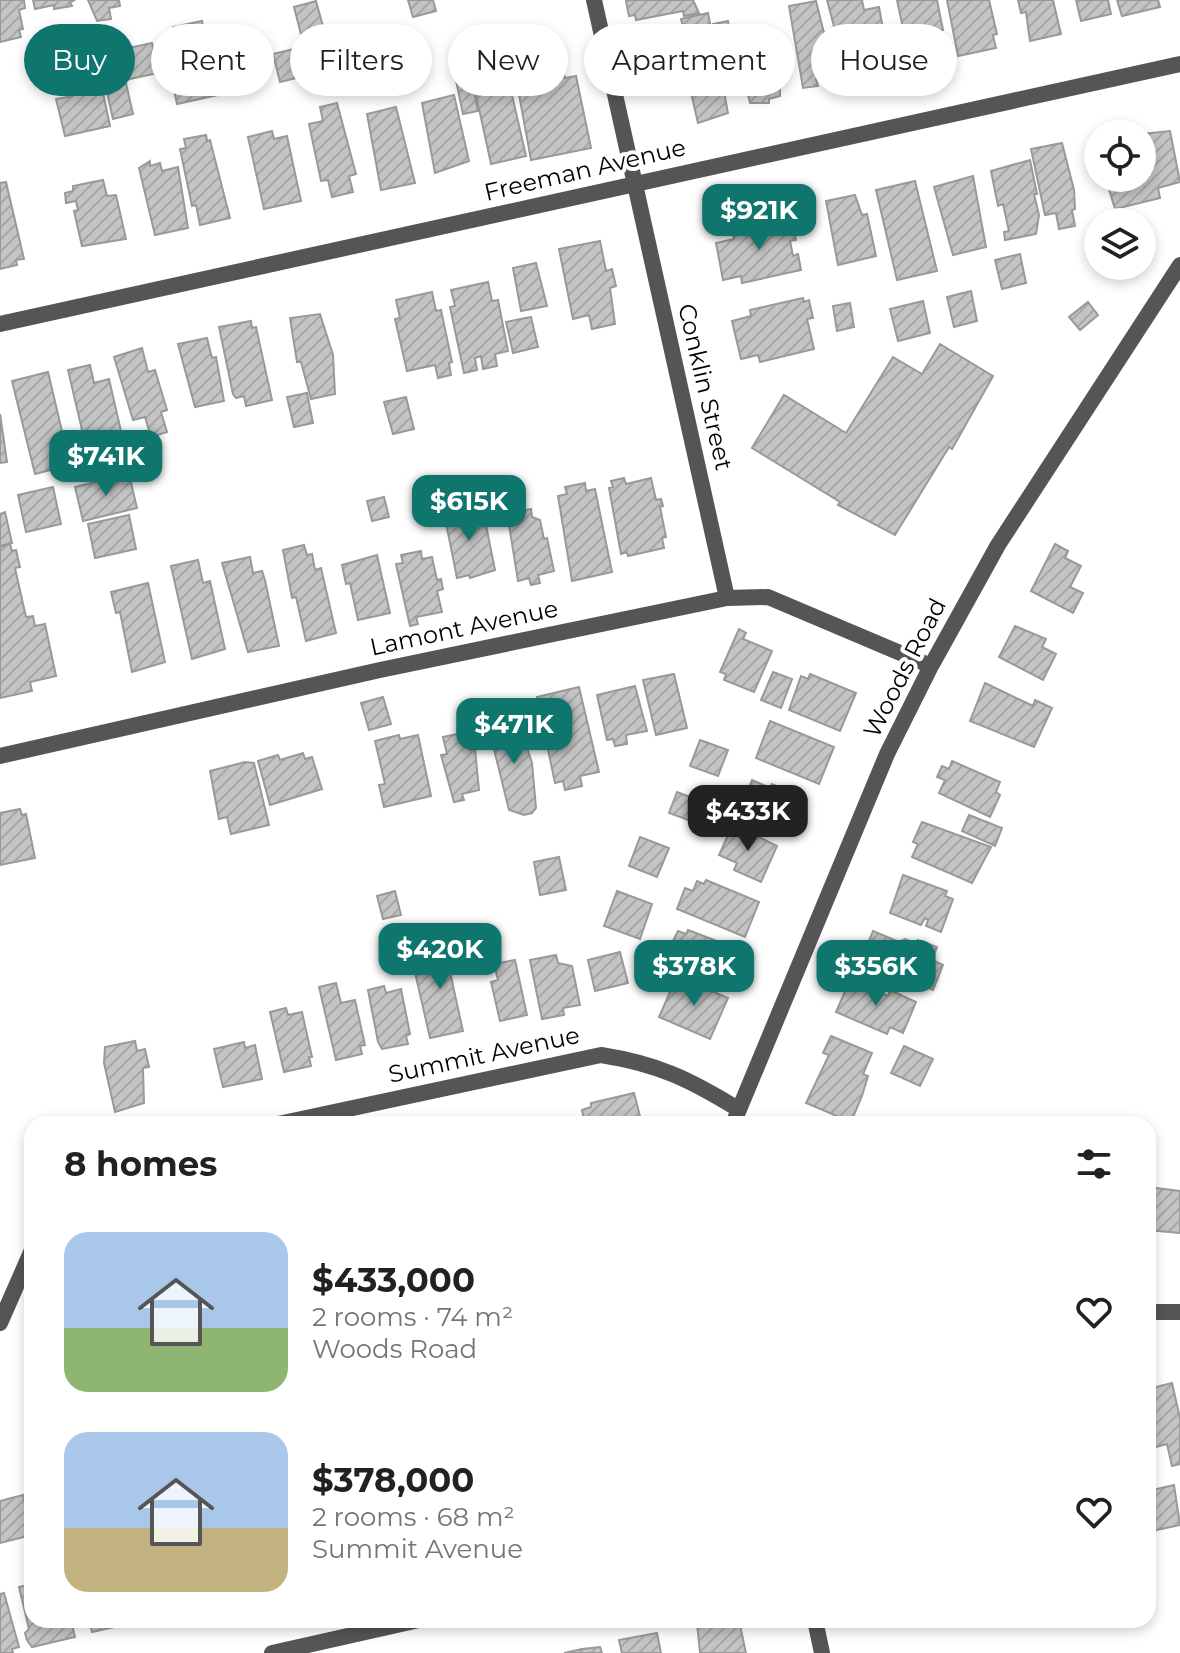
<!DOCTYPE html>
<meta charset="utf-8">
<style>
:root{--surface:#fff;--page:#f6f6f6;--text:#202124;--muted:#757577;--accent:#0f766e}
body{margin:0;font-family:Montserrat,sans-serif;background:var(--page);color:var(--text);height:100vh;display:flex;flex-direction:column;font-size:30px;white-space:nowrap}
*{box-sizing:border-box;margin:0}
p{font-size:26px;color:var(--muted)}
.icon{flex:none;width:44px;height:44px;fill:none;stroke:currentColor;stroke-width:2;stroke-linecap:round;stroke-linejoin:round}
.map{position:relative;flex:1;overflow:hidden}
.panel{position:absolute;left:24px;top:1116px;width:1132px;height:512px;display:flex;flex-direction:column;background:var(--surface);border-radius:24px;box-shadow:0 4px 12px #0003}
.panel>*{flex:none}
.top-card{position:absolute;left:24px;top:24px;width:1132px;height:72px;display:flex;gap:16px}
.controls{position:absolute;left:1084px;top:120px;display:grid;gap:16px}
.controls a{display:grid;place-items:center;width:72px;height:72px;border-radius:50%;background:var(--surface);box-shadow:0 4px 12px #0003;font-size:40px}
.price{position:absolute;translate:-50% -68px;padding:0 18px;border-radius:16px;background:var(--accent);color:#fff;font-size:26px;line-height:52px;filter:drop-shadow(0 2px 4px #0008)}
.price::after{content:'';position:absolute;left:50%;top:48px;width:24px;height:18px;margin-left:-12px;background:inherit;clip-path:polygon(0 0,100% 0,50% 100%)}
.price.on{background:#222;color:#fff}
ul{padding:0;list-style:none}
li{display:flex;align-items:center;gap:24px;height:200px;padding:0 40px}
li span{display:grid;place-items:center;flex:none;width:224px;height:160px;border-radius:24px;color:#555}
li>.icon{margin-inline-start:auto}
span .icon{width:96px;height:96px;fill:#fffc;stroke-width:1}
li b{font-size:34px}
h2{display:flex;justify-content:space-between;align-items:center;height:96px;padding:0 40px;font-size:34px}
.chip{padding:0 28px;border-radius:36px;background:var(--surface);box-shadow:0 4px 12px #0003;font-size:28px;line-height:72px}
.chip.on{background:var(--accent);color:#fff}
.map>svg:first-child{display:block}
</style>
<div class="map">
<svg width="1180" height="1653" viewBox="0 0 1180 1653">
<defs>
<pattern id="building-hatch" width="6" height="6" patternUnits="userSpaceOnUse" patternTransform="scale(2)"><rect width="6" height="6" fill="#c4c4c4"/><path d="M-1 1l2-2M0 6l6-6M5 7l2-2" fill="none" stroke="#a7a7a7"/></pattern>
</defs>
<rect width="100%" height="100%" fill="#fff"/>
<path fill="url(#building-hatch)" stroke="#999" stroke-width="2" d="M0 0H24L25 8 19 10 23 29 19 30 21 37 0 42Z
M33 0H75L70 2 72 6 54 9V5L35 9Z
M88 0H119L120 6 109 8 111 19 97 21Z
M408 0H433L436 11 413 17Z
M632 0H693L699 13 684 16 683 11 636 20 635 15 629 16 626 1Z
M827 0H862L864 10 879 7 889 61 877 64 880 77 849 83Z
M897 0H937L943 30 935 32 940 65 912 71Z
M947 0H989L997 34 993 35 996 48 958 56Z
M1018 0H1053L1061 34 1030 41 1026 12 1021 13Z
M1108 0 1111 14 1081 21 1076 0Z
M1117 0H1158L1160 7 1122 16Z
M316 1 326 37 303 42 294 7Z
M816 1 824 33 827 32 831 76 816 79 818 86 803 88 789 6Z
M708 13 712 34 686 40 681 19Z
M202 21 209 53 181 60 173 27Z
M728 21 730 33 763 26 780 86V96L769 99V103H750L739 57 721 61 713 24Z
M366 32 373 63 335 70 329 40Z
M152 43 158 73 116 82V78L110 79 106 60 111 59 110 52Z
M692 45 693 53 716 49 728 113 698 123 689 84 655 90 648 54Z
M298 48 304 76 280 82 273 54Z
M94 50 110 126 65 136 56 99 73 96 65 57Z
M467 58 478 111 463 114 452 61Z
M212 67 218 95 177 104 171 76Z
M563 69 565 78 576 76 591 148 531 160 516 78Z
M509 82 526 156 491 164 475 90Z
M126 83 133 114 113 119 106 88Z
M454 95 469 161 435 173 422 103Z
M337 103 356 174 349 176 353 192 332 197 328 180 321 181 309 124 323 121 320 107Z
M396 107 415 183 381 190 367 114Z
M272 131 274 139 287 136 301 201 264 209 248 137Z
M1170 131 1180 182 1158 188 1160 198 1115 209 1107 183H1104L1102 178H1142V134Z
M206 135 207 141 210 140 230 218 200 225 196 205 192 206 180 149 186 148 184 139Z
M1062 143 1074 190 1075 209 1072 210 1075 226 1059 229 1056 213 1045 215 1031 149Z
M1030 160 1037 194H1034L1039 215 1036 234 1005 240 1004 232 1009 231 1003 204 998 206 991 171Z
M150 161V166L160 163 162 171 178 167 188 228 155 235 139 168Z
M973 176 986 247 953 255 934 187Z
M103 180 107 196 116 195 126 239 82 246 74 211 78 210 76 201 66 203 65 193 73 191V186Z
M915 181 937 271 897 280 876 190Z
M6 182 24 259 16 260 17 265 0 269V183Z
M855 195 862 215 867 214 876 256 838 265 826 201Z
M787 219V224L792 223 796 240 790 241 793 256 798 254 801 270 742 283 741 276 723 280 716 243 734 239 732 231Z
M600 241 606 271 612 269 616 286 610 288 615 324 592 329 589 315 573 319 559 249Z
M1020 254 1026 283 1002 289 995 260Z
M536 263 547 306 521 311 513 268Z
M488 282 492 301 498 300 508 351 495 354 497 366 483 369 481 356 475 358 477 370 464 373 450 307 455 306 451 290Z
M971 291 977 321 954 327 947 297Z
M432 292 436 311 441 310 452 362 449 363 451 375 438 378 435 365 407 371 395 319 400 318 396 300Z
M803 298 804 302 809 300 813 318 807 319 814 349 760 362 758 355 741 359 732 321 751 316 750 310Z
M923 301 930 333 898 341 890 309Z
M1088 302 1098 315 1080 330 1069 317Z
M850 303 854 327 837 331 833 306Z
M320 314 333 355 335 394 311 399 301 362H297L290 318Z
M531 317 538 347 513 353 506 322Z
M251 321 252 328 256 327 272 400 246 406 244 396 236 398 233 394 219 327Z
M207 338 212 358 216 357 224 401 195 407 178 344Z
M940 344 993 376 952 449 949 447 895 535 838 505 840 502 752 448 784 395 846 433 893 357 922 374Z
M142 348 148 372 155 370 167 410 161 412 167 432 151 437 145 417 133 420 114 357Z
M90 365 94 383 109 379 121 431 105 435 107 442 86 447 68 370Z
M48 372 70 465 35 474 12 381Z
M307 393 313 423 294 427 287 397Z
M406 397 414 429 393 434 384 402Z
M0 414 7 462 0 463Z
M152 439 159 470 131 475 124 444Z
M129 474 137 508 83 521 75 487Z
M624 478 626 484 651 478 656 500 661 499 663 506 660 507 666 537 662 538 664 548 628 556 627 552 621 554 609 488 613 487 611 481Z
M585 483 586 491 595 489 612 572 572 581 558 496 567 494 565 487Z
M53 487 61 524 26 532 18 495Z
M384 497 389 517 372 521 367 501Z
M479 508 480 516 484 515 495 570 470 578 469 575 457 578 446 523 440 524 439 516Z
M531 509 532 517 540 520 544 539 547 538 554 571 538 575 540 583 531 585 529 578 518 581 509 525 519 523 517 512Z
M5 512 12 543 0 546V514Z
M129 515 136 549 95 558 88 524Z
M10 544 12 551 16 550 20 567 15 568 26 617 33 616 35 626 45 624 56 676 30 682 32 691 0 698V547Z
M1055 544 1068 551 1065 558 1081 566 1070 587 1083 593 1073 613 1031 591Z
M304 545 307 555 312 554 315 570 321 568 336 633 306 641 296 597 292 598 283 550Z
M421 551 422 559 432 557 437 580 441 579 443 589 437 591 442 612 416 617 418 624 410 626 396 564 403 563 401 555Z
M377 555 390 613 358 620 350 583 346 584 342 565Z
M250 557 253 573 262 571 265 580 279 646 248 652 222 563Z
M198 560 203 583 210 581 225 649 192 659 171 566Z
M148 583 165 662 132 672 120 612 116 613 111 592Z
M1015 626 1046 639 1042 647 1056 654 1043 680 999 657Z
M739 629 746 633 743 639 772 651 754 692 724 680 726 674 720 672Z
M773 672 792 679 781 708 761 700Z
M674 674 687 728 656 735 643 680Z
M810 674 856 693 840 731 789 710 801 676 808 679Z
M985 683 1033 706 1035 700 1052 708 1034 747 970 721Z
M635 686 647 731 626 735 627 744 615 746 613 739 607 740 597 695Z
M579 687 599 772 580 776 582 786 565 790 563 781 555 783 537 697Z
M383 697 391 724 369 730 361 703Z
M518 720 532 763 536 808 532 813 524 815 509 810 488 725Z
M770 721 834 747 819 784 756 758Z
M466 732 470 750 475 749 479 790 462 794 464 800 454 802 441 755 447 754 443 737Z
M399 735 400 739 418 735 431 796 384 807 379 785 385 784 375 741Z
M700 740 728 750 718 776 690 766Z
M303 753 305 759 312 757 322 789 270 805 258 761 278 755 280 760Z
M952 761 1000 782 996 792 1000 795 990 817 939 793 945 780 937 777 942 766 949 769Z
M245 762 254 763 269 825 231 834 227 817 219 819 210 771Z
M752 780 770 788 772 784 807 799 790 831 758 817 760 812 742 803Z
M677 792 706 803 699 824 669 813Z
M20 809 22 815 26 814 35 858 0 865V813Z
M969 815 1002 828 995 846 962 831Z
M922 822 991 847 972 883 912 857 918 844 913 842Z
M733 824 777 846 761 882 734 870 737 863 719 855Z
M640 837 669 848 657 877 629 866Z
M559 857 566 890 540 895 534 862Z
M903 875 947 891 945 896 953 899 941 932 926 926 928 920 925 918 921 925 890 913Z
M706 880 759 902 745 937 677 909 685 888 693 891 697 881 704 884Z
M395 891 401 915 383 919 377 896Z
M617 891 652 904 640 939 604 926Z
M688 930 748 953 737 975 729 972 722 989 690 974 694 967 673 958 679 949 671 945 678 931 686 934Z
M873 931 899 942 905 939 917 944 918 940 937 947 932 960 943 965 933 990 861 960Z
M453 938 458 961 448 963 463 1031 430 1038 414 968 428 965 425 956 437 954 439 941Z
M620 952 628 983 595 991 588 960Z
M556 955 558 963 572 966 580 1005 563 1008 564 1015 542 1019 530 960Z
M515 960 527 1015 500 1021 491 982 498 980 494 964Z
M677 976 728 998 710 1039 659 1017Z
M850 980 888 996 890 990 916 1002 903 1033 890 1027 887 1034 836 1012Z
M336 983 341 1003 355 1000 365 1045 360 1046 362 1054 336 1060 319 987Z
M384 986 386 993 401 989 410 1034 406 1036 408 1044 382 1049 378 1042 368 990Z
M286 1008 288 1015 302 1012 312 1057H309L311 1066 284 1072 270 1012Z
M831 1036 872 1053 863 1074 868 1076 862 1096 851 1122 806 1103 829 1055 823 1053Z
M135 1041 137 1051 145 1049 149 1067 143 1068 144 1103 115 1112 104 1063 105 1047Z
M244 1042 245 1048 255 1045 262 1079 223 1087 214 1049Z
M904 1046 933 1059 920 1086 891 1073Z
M634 1093 642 1124H585L582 1110 591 1107V1103Z
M1148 1187 1180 1191V1233L1148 1230Z
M1172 1383 1180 1418V1464L1172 1466 1167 1444 1156 1447 1154 1440 1148 1442V1389Z
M1174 1485 1180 1525 1152 1531 1148 1491Z
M23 1495 32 1535 0 1543V1501Z
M32 1584V1620H71L75 1637 32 1647 27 1640 25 1633 29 1629 19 1587Z
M4 1593 19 1647 12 1649 13 1653H0V1594Z
M89 1620H127L128 1624 92 1632Z
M711 1620H731L733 1626 740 1625 746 1653H700L697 1623Z
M657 1633 661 1653H622L619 1640Z
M600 1647 602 1653H564L582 1649Z"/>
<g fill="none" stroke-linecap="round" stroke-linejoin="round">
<path stroke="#555" stroke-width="16" d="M594 0 727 598
M0 324 1180 64
M0 756 380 670 727 598 768 597 931 666
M278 1124 601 1055C658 1064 689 1079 738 1109
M733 1124 887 754 931 666 998 545 1180 265
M1148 1312H1180
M0 1323 32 1250
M815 1620 822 1653
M272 1653 419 1620"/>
</g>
<g text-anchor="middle" stroke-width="8" stroke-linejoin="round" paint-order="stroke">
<g font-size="24" fill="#000" stroke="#fff">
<text transform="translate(585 170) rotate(-13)" y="8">Freeman Avenue</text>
<text transform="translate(705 387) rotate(77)" y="8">Conklin Street</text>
<text transform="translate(464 628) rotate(-12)" y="8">Lamont Avenue</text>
<text transform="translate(905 668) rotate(-63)" y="8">Woods Road</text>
<text transform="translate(484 1055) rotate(-12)" y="8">Summit Avenue</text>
</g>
</g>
</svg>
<div class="controls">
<a><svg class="icon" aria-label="locate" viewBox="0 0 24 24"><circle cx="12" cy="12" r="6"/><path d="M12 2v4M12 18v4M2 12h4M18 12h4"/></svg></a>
<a><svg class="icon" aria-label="layers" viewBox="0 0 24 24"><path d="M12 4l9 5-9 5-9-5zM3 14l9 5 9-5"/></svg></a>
</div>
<b class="price" style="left:759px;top:252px">$921K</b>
<b class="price" style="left:106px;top:498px">$741K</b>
<b class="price" style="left:469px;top:543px">$615K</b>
<b class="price" style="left:514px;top:766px">$471K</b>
<b class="price on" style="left:748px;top:853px">$433K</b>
<b class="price" style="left:440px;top:991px">$420K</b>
<b class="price" style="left:694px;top:1008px">$378K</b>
<b class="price" style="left:876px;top:1008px">$356K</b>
<div class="top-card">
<a class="chip on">Buy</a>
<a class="chip">Rent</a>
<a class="chip">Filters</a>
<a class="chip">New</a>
<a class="chip">Apartment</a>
<a class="chip">House</a>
</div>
<section class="panel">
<h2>8 homes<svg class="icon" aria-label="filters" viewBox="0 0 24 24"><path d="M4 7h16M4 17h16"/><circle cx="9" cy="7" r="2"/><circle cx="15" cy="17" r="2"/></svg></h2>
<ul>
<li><span style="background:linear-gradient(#a9c7e8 60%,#8fb573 0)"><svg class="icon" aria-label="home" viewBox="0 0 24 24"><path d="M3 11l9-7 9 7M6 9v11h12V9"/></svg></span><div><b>$433,000</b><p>2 rooms · 74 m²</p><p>Woods Road</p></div><svg class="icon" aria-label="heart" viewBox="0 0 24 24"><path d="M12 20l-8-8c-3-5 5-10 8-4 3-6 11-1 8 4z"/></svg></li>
<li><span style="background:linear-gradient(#a9c7e8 60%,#c2b280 0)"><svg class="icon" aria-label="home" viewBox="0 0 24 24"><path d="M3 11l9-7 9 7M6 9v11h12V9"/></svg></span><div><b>$378,000</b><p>2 rooms · 68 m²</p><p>Summit Avenue</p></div><svg class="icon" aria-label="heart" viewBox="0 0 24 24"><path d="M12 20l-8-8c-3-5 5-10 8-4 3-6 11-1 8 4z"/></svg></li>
</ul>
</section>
</div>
